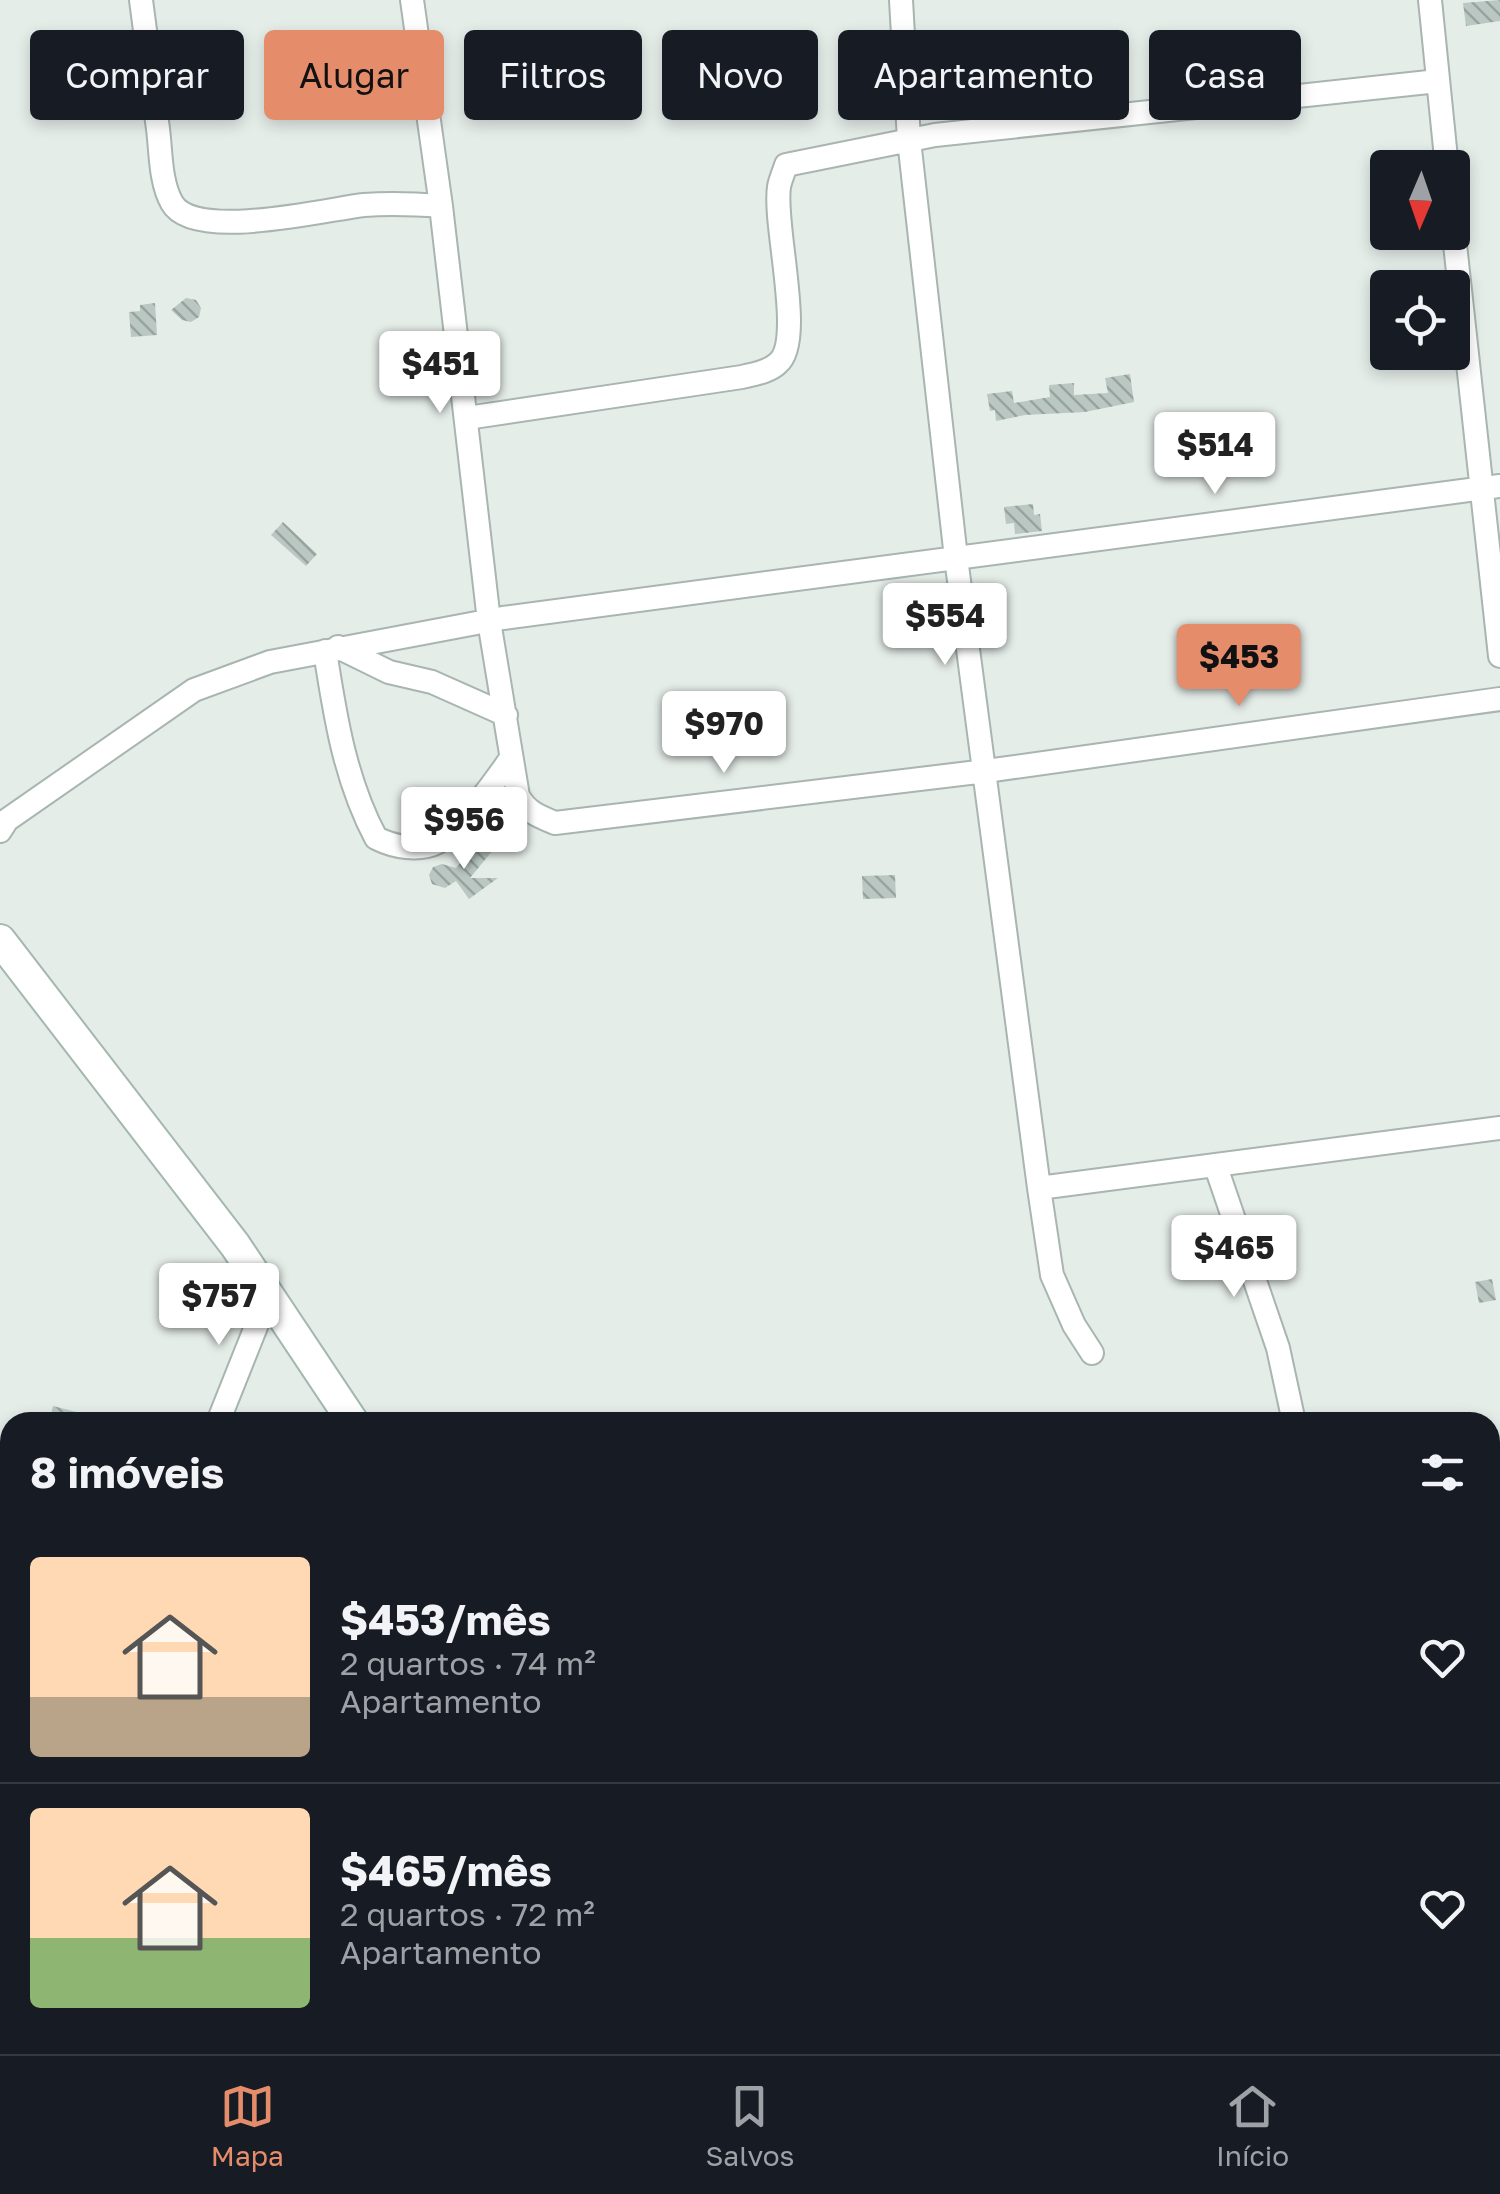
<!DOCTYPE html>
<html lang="pt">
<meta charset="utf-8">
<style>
:root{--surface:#171b24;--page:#20242c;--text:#f1f3f6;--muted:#9ea1a6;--line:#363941;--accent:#e58c6b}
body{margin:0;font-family:"Golos Text",sans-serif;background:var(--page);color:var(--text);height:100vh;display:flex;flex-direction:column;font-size:38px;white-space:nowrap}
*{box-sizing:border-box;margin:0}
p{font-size:32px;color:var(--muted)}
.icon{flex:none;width:55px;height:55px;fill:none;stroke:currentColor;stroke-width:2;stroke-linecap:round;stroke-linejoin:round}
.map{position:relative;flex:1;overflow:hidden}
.side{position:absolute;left:0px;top:1412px;width:1500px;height:642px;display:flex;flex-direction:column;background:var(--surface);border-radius:30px 30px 0 0;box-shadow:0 5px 15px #0003}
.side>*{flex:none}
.guide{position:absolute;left:30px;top:30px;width:1440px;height:90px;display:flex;gap:20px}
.needle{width:65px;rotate:182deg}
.tools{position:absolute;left:1370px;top:150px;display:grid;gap:20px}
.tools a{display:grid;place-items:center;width:100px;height:100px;border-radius:10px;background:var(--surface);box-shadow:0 5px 15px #0003;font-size:50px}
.price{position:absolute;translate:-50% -85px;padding:0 22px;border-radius:10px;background:#fff;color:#222;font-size:32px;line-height:65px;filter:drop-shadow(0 2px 5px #0008)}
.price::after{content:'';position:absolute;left:50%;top:60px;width:30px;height:22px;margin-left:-15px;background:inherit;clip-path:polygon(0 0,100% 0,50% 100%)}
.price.selected{background:var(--accent);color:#111}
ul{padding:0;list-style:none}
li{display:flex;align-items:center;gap:30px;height:250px;padding:0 30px}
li+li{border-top:2px solid var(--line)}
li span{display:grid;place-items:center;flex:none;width:280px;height:200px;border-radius:10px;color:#555}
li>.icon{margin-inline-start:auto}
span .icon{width:120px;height:120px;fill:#fffc;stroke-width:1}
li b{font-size:42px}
h2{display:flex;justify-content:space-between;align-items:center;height:120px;padding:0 30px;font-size:42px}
.chip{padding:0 35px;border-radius:10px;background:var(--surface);box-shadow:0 5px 15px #0003;font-size:35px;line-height:90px}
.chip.selected{background:var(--accent);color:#111}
.menu{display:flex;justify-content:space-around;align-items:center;height:140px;border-top:2px solid var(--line);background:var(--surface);font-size:28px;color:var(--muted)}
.menu a{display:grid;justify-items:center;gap:5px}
.menu .selected{color:var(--accent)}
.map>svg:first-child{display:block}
</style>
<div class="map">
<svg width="1500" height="2054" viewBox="0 0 1500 2054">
<defs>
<pattern id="building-back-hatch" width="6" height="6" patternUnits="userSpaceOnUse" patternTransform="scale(2.5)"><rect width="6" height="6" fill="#bac7c2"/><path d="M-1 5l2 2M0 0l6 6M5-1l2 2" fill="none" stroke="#97a39e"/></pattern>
</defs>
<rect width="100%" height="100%" fill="#e5ede9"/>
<path fill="url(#building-back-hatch)" d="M1500 0V21L1466 26 1463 3Z
M186 298 196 300 201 308 199 317 191 322 182 320 171 310Z
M155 303 157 335 131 337 129 312 140 311V305Z
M1130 374 1134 402 1085 412 1025 415 996 421 995 410 990 411 987 394 1012 391 1014 403 1050 397 1049 385 1074 383V395L1108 393 1105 378Z
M1033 504 1034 515 1040 514 1042 531 1015 534 1014 523 1006 524 1004 507Z
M283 522 317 554 306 566 271 535Z
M480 839 493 850 470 878H498L469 899 456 881 445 888 432 884 429 875 433 867 442 864 456 868Z
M895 875 896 898 863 899 862 876Z
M1492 1279 1496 1300 1479 1303 1475 1282Z
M53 1406 96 1417 95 1422H49Z"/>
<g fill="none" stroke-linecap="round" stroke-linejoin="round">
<defs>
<path id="street" d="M141 0C147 43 152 86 158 129 161 152 160 182 172 203 194 242 327 209 364 205 390 203 415 204 441 206
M412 0 441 206 489 621 518 796C527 812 538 816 555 823L986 771 1500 699
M901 0 909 140 956 558 1039 1188 1500 1128
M1430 0 1447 168
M1452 217 1500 656
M467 418 742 377C754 374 769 372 778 363 805 341 773 225 779 187 780 180 784 172 786 165L935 135 1438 81
M338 647 389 672 432 682 506 715
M325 651C335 716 345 780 376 838 394 847 419 852 438 842 460 830 496 780 511 758
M0 831 7 820 194 690 270 662 503 618 1500 486
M1216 1167 1278 1348 1294 1422
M1039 1188 1052 1275 1074 1325 1092 1353
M218 1422 269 1294
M0 1480 10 1481
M0 1761 10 1762"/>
<path id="secondary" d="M0 940 235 1245 353 1422
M1490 1903H1500
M888 2045 912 2050 940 2045"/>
</defs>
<use href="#street" stroke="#a8b5b0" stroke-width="26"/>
<use href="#secondary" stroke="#a4b7b1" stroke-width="34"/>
<use href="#street" stroke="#fff" stroke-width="22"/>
<use href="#secondary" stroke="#fff" stroke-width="30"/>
</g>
</svg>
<div class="tools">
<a><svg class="needle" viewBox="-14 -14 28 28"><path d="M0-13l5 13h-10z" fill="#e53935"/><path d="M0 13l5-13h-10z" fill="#9ea1a6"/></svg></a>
<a><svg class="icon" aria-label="locate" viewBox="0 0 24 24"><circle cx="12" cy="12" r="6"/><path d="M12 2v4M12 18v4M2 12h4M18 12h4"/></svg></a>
</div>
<b class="price" style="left:440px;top:416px">$451</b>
<b class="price" style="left:1215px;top:497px">$514</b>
<b class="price" style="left:945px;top:668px">$554</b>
<b class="price selected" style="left:1239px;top:709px">$453</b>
<b class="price" style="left:724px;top:776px">$970</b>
<b class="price" style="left:464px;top:872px">$956</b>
<b class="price" style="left:1234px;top:1300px">$465</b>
<b class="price" style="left:219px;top:1348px">$757</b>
<div class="guide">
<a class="chip">Comprar</a>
<a class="chip selected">Alugar</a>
<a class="chip">Filtros</a>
<a class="chip">Novo</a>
<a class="chip">Apartamento</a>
<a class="chip">Casa</a>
</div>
<section class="side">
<h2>8 imóveis<svg class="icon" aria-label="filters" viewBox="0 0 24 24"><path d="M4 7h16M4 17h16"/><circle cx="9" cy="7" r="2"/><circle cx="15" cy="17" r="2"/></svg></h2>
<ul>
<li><span style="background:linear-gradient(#ffd9b3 70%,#b9a48a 0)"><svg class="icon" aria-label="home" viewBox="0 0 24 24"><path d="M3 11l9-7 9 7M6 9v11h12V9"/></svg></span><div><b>$453/mês</b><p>2 quartos · 74 m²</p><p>Apartamento</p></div><svg class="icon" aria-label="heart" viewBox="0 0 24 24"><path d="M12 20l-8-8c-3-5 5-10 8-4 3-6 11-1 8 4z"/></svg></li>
<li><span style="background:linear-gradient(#ffd9b3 65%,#8fb573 0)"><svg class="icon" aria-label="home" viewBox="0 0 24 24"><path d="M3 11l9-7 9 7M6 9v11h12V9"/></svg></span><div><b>$465/mês</b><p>2 quartos · 72 m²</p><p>Apartamento</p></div><svg class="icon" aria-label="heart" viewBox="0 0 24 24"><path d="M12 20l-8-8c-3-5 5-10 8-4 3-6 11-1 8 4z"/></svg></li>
</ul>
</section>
</div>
<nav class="menu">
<a class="selected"><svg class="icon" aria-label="map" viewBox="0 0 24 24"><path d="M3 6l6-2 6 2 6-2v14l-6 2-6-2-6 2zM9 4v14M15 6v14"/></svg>Mapa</a>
<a><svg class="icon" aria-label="saved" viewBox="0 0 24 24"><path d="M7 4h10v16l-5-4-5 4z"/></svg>Salvos</a>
<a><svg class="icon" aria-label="home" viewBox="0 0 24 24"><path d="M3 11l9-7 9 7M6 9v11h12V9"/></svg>Início</a>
</nav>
